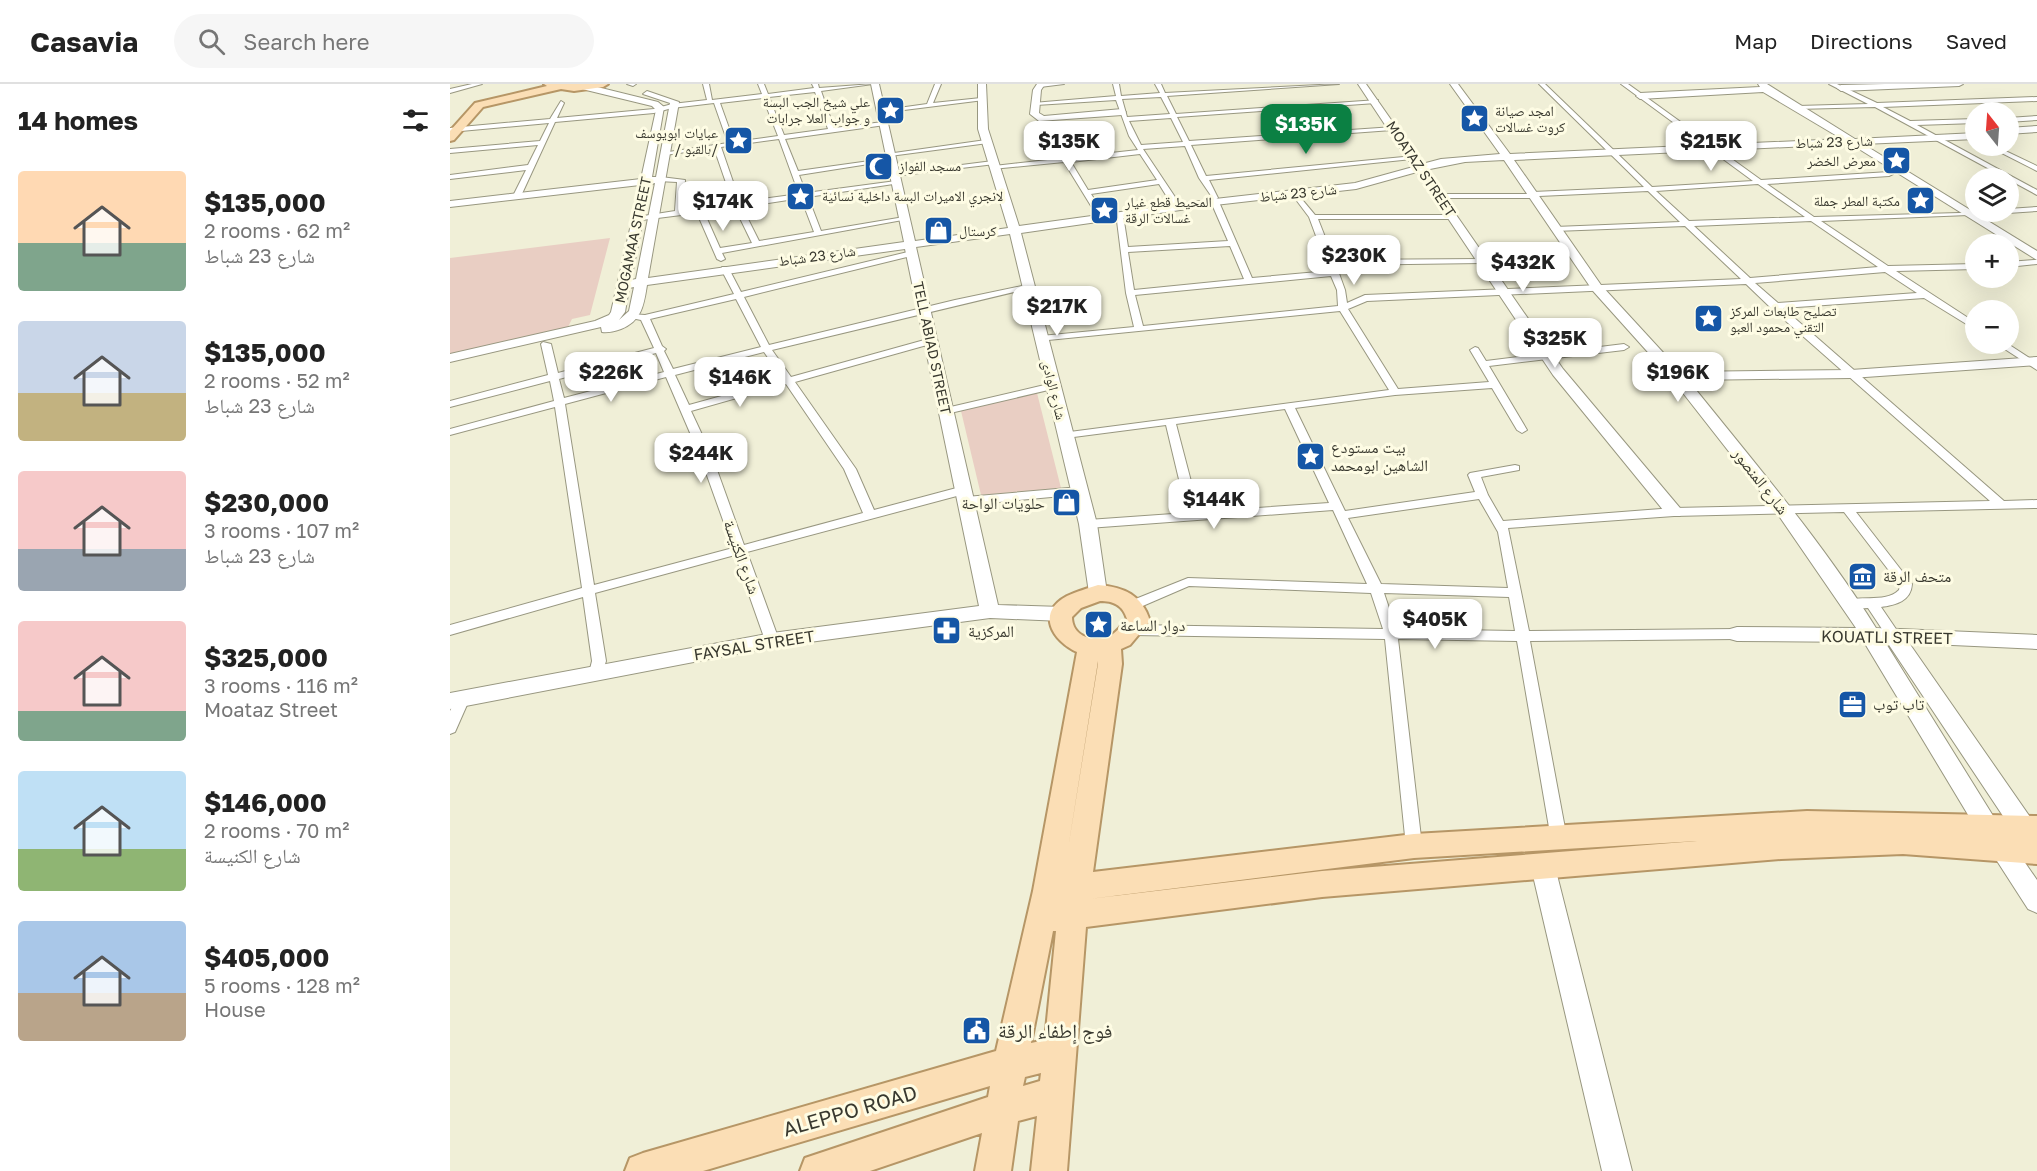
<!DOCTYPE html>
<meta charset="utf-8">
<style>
:root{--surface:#fff;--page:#f6f6f6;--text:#222;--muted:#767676;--line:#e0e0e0;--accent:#0b8043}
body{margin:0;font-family:"Golos Text","Noto Naskh Arabic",sans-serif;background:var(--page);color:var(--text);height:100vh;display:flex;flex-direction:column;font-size:22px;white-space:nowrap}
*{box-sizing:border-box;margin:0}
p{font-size:20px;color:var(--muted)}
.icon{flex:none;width:33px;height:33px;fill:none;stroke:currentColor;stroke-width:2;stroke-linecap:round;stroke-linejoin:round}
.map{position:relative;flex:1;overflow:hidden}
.side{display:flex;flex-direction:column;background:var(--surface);width:450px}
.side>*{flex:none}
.needle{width:39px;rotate:343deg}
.controls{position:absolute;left:1515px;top:18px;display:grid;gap:12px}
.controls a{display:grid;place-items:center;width:54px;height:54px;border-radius:50%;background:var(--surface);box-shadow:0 6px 24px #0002;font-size:30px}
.price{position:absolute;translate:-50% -51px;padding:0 14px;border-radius:12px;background:#fff;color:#222;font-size:20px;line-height:39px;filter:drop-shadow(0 2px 3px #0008)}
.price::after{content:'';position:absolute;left:50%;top:36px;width:18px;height:14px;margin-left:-9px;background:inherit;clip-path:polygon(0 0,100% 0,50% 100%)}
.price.selected{background:var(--accent);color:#fff}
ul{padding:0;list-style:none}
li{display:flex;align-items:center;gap:18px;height:150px;padding:0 18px}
li span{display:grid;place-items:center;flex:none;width:168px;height:120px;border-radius:6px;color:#555}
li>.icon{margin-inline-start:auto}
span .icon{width:72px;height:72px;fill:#fffc;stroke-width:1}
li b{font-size:26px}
h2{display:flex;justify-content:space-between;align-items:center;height:72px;padding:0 18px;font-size:26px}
header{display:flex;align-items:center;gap:36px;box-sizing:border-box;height:84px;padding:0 30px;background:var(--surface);border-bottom:2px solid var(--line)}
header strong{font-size:28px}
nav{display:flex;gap:33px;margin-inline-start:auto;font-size:21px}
.search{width:420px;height:54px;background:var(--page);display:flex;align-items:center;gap:15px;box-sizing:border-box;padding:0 21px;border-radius:33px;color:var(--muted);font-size:22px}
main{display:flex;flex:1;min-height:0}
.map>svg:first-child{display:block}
</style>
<header>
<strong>Casavia</strong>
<div class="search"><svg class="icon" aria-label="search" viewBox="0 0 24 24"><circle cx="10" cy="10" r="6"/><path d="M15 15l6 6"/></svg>Search here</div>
<nav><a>Map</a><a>Directions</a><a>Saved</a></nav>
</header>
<main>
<section class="side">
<h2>14 homes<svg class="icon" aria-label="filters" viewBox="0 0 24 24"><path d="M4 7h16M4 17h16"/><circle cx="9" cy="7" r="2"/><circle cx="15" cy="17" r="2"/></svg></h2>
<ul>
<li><span style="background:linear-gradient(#ffd9b3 60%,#7fa58c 0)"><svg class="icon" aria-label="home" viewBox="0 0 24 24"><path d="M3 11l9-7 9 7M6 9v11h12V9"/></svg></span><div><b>$135,000</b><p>2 rooms · 62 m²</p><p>شارع 23 شباط</p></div></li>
<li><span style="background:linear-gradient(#c9d6e8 60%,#c2b280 0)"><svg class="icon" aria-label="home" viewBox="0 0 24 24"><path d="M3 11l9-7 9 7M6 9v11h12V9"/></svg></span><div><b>$135,000</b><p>2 rooms · 52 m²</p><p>شارع 23 شباط</p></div></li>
<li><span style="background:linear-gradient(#f6c9c9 65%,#9aa5b1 0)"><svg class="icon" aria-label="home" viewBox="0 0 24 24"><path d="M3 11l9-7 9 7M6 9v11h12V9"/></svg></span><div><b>$230,000</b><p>3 rooms · 107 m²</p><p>شارع 23 شباط</p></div></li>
<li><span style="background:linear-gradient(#f6c9c9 75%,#7fa58c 0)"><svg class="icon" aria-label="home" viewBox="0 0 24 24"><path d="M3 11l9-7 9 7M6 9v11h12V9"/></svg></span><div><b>$325,000</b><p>3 rooms · 116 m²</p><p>Moataz Street</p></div></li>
<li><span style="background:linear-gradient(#bfe0f5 65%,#8fb573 0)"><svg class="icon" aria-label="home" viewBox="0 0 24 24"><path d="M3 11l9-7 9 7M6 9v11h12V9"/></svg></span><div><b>$146,000</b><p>2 rooms · 70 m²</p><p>شارع الكنيسة</p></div></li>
<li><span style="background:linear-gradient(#a9c7e8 60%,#b9a48a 0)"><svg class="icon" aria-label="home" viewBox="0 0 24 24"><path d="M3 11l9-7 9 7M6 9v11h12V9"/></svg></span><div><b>$405,000</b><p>5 rooms · 128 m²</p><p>House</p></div></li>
</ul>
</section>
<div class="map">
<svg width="1587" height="1087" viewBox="0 0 1587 1087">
<rect width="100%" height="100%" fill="#f0efd7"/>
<path fill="#e9cec3" d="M160 154 140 231 122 235 118 243 0 270V174Z
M587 309 611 404 531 411 511 327Z"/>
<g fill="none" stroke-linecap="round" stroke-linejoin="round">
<defs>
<path id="street" d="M22 0H32L0 9V5Z
M177 0H186L183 2Z
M253 0H259L262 16 312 10 308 0H314L318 10 364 4 362 0H368L369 4 423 0 371 7 384 44 433 38 435 41 335 55 348 87 441 74 444 76 349 91 356 109 446 97 450 99 358 113 371 147 454 133 458 135 272 169 275 175 271 177 267 175 247 129 184 137V133H187L225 127 227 98 208 97 207 95 211 93 235 96 233 126 283 119 264 64 215 71 212 69 278 59 264 19 222 24 204 29 105 38 70 114 63 112 76 86 0 95V91L78 81 88 61 0 69V65L90 57 99 39 0 48V44L100 35 111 17 114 19 107 34 204 25 222 20 257 16ZM365 8 378 45 334 51 319 13ZM313 14 328 52 284 58 270 19ZM329 55 349 110 290 118 271 63ZM351 114 364 148 309 157 292 123ZM285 124 302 159 270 164 254 128Z
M485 0H491L483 19 531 14 534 16 430 29 427 27 477 20Z
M588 0H614L590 3Z
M663 0H669L671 12 710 9 705 0H711L715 9 889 0 717 12 726 30 928 16 926 19 727 33 739 57 944 43 942 46 741 61 756 92 964 72 962 75 759 96 768 114 765 116 769 118 802 194 879 187 859 133 841 109 845 107 865 131H1003L1007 133 1003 135H868L884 176 1032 175 1036 177 1032 179 886 181 895 206 897 219 915 211 1291 195 1235 142 1105 147 1101 145 1105 143 1230 138 1198 107 1089 112 1085 114H985V110H1079L1083 108 1194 103 1089 0H1095L1202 103 1303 97 1171 0H1178L1311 96 1439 88 1443 90 1439 92 1317 100 1364 133 1546 128 1543 130 1371 137 1438 182 1526 180V185L1446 187 1526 239V246L1474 214 1333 224 1554 417 1587 416V424L1406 428 1462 500C1461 517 1446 521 1431 523L1450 551 1443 556 1438 554 1418 524 1401 525 1394 520C1405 508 1434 521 1449 506L1450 501 1394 428 1224 432 1058 444 1079 547 1287 545 1294 550 1287 555 1080 557 1117 755 1115 760 1109 762 1103 760 1101 755 1067 557 948 555 972 762 970 767 964 769 958 767 956 762 935 555 683 551 676 546 683 541 933 545 921 509 739 502 688 524H678L676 521 678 518 738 494 917 500 883 426 638 444 632 440 638 436 737 429 716 341 616 354 612 353V349L939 306 890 227 588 257 586 255 591 252 684 243 676 209 666 129 673 131 678 163 778 157 761 118 764 116 749 94 735 62 693 65 729 119 728 121H722L709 100 641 110 654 130 650 132 646 130 614 78 542 85 544 82 688 66 679 52 666 16 586 21 583 19 666 12ZM711 13 720 30 677 33 672 15ZM721 34 733 58 691 61 679 37ZM690 70 707 96 638 106 621 78ZM1308 100 1355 133 1239 137 1206 107ZM1361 137 1428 183 1300 194 1244 142ZM780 162 794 195 684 206 678 168ZM1435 188 1467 209 1328 219 1305 199ZM881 192 887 206 888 222 693 242 685 211ZM1296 200 1321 224 1540 417 1224 424 1053 437 1038 411 1031 393 1069 386V382L1065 381 1020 389 1018 391 1025 408 895 427 845 324 945 311 1042 304 1067 346 1072 349 1077 346 1039 282 1174 266 1179 263 1174 260 1036 277 1028 264 1025 263 1020 266 1039 298 948 305 898 225 917 217ZM835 325 879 419 749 428 726 340ZM1029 415 1048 448 1058 504 931 500 898 434ZM934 509 1059 513 1065 547 946 545Z
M1379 0H1387L1427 19 1587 13V17L1433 23 1460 37 1526 35V39L1467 41 1587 106V111L1425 23 1346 25 1348 22 1418 20Z
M1587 32V36L1558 38V34Z
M536 56 538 59 440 72 437 70Z
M1538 62H1545L1587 82V87Z
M543 77 545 80 444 92 440 90Z
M1587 123V127L1558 129 1555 128H1558V125Z
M462 167 466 169 465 171 294 213 319 261 505 216 581 200V204L322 266 341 293 478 255H484V259L345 298 406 385 424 426 514 402 518 403 520 406 518 409 297 468 329 556 322 561 315 556 285 471 145 509 156 577 151 593H141L139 589 142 577 133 513 0 551V541L132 504 105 323 0 351V345L104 317 100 297 0 323V317L98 291 91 260 93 258 101 260 108 289 204 264 191 236 181 234V230L195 231 284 210 271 185 272 183H278L291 208ZM286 215 311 263 223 285 214 267 216 265 212 262 200 235ZM314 268 333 295 239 321 225 291ZM206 269 214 288 114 314 109 295ZM216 293 250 372 283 464 144 501 115 320ZM336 300 394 385 413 429 294 461 262 372 241 327Z
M1584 176H1587V180L1558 183V178Z
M1547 260H1558L1587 279V286Z
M603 299 607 300V304L496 330 491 327 492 325Z
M630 403 634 404 636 407 634 410 516 421 510 417 516 413Z
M13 608 18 610 20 614 5 648 0 650V627L8 610Z"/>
<path id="secondary" d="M135 0 208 18 214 23 202 93H206L220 19 193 10 197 7 229 18 198 194 454 158 421 0H429L465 157 558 144 528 45V0H536L538 45 569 142 765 115 905 99 963 83 908 0H916L972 80 991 75 1050 70 1000 0H1008L1060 70 1392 55 1313 8 1190 15 1186 12 1190 9 1310 3 1308 0H1317L1405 55 1526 49V55L1413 60 1587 167V176L1401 60 1064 76 1151 201 1231 288 1401 286 1587 273V281L1401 294 1238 296C1303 377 1371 456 1426 544L1587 551V565L1459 559 1587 743V774L1579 771 1437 558H1435L1545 735 1587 796V829L1578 825 1529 749 1414 558 1287 557 1280 555 1277 550 1280 545 1287 543 1406 544 1327 429 1222 295 1143 207 1054 76 1015 78 975 86 1113 285 1230 424 1233 428 1230 432H1218L1103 291 967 88 906 105 765 121 571 149 647 440 657 509 655 514 648 516 641 514 639 509 629 440 560 150 466 163 548 521 612 523 619 525 622 530 619 535 612 537 540 534 322 563 0 625V609L322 549 529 522 455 165 197 201C194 220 192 237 171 245 165 247 159 249 152 248L151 243 0 278V270L145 237 159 231 161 228 190 101 0 123V117L191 95 206 26 202 22 132 5V1ZM205 99 186 195 181 196 200 100ZM184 203 179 227 169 236 175 228 179 204Z
M587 0H595L591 6 589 29 594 32 672 25 676 28 672 31 589 37 580 30 583 6Z
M1435 0H1513L1509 2 1391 7 1387 4 1391 1Z
M1587 42V48L1558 50V44Z
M1093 772 1102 775 1105 783 1182 1087H1152L1081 783 1084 775Z"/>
<path id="primary" d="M94 0H158L153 3 124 7 111 5 33 23 4 56 0 57V47L25 19 97 2Z
M648 501C674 503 692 511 700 537L680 561 671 565 672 580 643 788 964 750 1357 727 1587 732V780L1453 770 1331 775 872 813 636 843 617 1087H581L587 1032 568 1037 561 1087H525L532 1049 420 1087H350L355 1074 538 1013 540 1002 253 1087H175L180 1074 193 1069 546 967 583 807 627 568C603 557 585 529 617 512 626 508 638 504 648 501ZM650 517C663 517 673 521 677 535 673 540 668 546 663 550 647 560 622 554 622 533L631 524ZM648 577V580L618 765ZM1247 757 872 787 639 815 964 774ZM603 847H606L595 956 581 959ZM591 989 590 997 573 1002 575 993Z"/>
</defs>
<use href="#street" stroke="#989780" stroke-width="2"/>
<use href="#secondary" stroke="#989780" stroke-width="2"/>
<use href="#primary" stroke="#b69666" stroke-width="4"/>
<use href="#street" fill="#fff" fill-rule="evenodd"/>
<use href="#secondary" fill="#fff" fill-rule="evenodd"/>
<use href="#primary" fill="#fbdeb5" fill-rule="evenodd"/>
</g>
<defs>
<symbol id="sight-square" viewBox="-11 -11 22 22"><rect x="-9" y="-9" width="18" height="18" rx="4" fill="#1556a6" stroke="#fefce4"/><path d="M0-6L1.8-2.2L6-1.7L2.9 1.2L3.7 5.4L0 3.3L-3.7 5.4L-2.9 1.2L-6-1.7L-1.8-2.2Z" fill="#fff"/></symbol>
<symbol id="mosque-square" viewBox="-11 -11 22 22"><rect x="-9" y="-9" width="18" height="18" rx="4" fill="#1556a6" stroke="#fefce4"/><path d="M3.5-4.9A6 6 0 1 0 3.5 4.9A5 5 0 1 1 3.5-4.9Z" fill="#fff"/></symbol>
<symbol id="shop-square" viewBox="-11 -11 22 22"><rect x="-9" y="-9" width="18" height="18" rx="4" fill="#1556a6" stroke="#fefce4"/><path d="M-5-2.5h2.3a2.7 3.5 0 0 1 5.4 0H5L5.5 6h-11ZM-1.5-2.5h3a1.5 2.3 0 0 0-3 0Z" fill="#fff"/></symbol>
<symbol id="museum-square" viewBox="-11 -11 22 22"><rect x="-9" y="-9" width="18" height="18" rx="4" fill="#1556a6" stroke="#fefce4"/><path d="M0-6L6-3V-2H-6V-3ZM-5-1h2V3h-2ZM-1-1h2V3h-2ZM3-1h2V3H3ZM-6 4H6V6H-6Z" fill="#fff"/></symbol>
<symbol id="pharmacy-square" viewBox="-11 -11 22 22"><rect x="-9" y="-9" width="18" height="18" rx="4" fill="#1556a6" stroke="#fefce4"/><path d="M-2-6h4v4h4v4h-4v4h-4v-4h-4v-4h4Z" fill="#fff"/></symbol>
<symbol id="office-square" viewBox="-11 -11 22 22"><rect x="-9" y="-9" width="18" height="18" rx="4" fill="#1556a6" stroke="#fefce4"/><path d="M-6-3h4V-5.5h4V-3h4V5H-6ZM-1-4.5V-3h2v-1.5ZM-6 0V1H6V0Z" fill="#fff"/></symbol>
<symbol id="civic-square" viewBox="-11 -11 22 22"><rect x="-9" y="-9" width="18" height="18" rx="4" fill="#1556a6" stroke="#fefce4"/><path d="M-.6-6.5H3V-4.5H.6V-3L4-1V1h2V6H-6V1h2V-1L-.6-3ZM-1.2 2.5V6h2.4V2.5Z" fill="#fff"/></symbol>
</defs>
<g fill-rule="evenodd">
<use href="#sight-square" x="424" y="10" width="33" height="33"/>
<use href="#sight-square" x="1008" y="18" width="33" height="33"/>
<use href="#sight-square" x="272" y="40" width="33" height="33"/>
<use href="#sight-square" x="1430" y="60" width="33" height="33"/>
<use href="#mosque-square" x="412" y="66" width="33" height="33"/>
<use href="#sight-square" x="334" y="96" width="33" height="33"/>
<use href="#sight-square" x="1454" y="100" width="33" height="33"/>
<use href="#sight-square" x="638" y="110" width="33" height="33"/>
<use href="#shop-square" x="472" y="130" width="33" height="33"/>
<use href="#sight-square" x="1242" y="218" width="33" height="33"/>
<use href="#sight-square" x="844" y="356" width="33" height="33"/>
<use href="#shop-square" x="600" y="402" width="33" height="33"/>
<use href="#museum-square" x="1396" y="476" width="33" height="33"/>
<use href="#sight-square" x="632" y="524" width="33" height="33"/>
<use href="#pharmacy-square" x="480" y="530" width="33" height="33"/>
<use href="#office-square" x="1386" y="604" width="33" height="33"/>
<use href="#civic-square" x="510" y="930" width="33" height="33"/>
</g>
<g text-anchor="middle" stroke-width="6" stroke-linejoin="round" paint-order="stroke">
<g font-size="14" fill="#39392f" stroke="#fefce4" text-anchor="start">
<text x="420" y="23" text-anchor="end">علي شيخ الجب البسة<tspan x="420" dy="16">و جواب العلا جرابات</tspan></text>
<text x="1045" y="32">امجد صيانة<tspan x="1045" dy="16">كروت غسالات</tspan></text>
<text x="268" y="54" text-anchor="end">عبايات ابويوسف<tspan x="268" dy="16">/ بالقبو/</tspan></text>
<text x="1426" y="82" text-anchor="end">معرض الخضر</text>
<text x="449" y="87">مسجد الفواز</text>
<text x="372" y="117">لانجري الاميرات البسة داخلية نسائية</text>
<text x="1450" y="122" text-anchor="end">مكتبة المطر جملة</text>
<text x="675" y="123">المحيط قطع غيار<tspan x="675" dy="16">غسالات الرقة</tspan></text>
<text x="509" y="152">كرستال</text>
<text x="1280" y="232">تصليح طابعات المركز<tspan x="1280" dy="16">التقني محمود العبو</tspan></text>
</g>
<g font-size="14" fill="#39392f" stroke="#fefce4">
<text transform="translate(1384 58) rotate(-2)" y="5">شارع 23 شباط</text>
<text transform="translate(971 85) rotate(56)" y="5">MOATAZ STREET</text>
<text transform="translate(848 109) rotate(-6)" y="5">شارع 23 شباط</text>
<text transform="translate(183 156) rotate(-78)" y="5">MOGAMAA STREET</text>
<text transform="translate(367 172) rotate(-8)" y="5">شارع 23 شباط</text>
<text transform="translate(482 264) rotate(78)" y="5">TELL ABIAD STREET</text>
<text transform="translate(604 306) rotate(76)" y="5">شارع الوادى</text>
</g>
<g font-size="16" fill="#39392f" stroke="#fefce4" text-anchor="start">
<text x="881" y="369">بيت مستودع<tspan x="881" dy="18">الشاهين ابومحمد</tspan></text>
<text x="595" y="425" text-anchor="end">حلويات الواحة</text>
<text x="1433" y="498">متحف الرقة</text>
<text x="670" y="547">دوار الساعة</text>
<text x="518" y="553">المركزية</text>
<text x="1423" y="626">تاب توب</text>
</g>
<g font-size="16" fill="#39392f" stroke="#fefce4">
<text transform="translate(1311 397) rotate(52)" y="6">شارع المنصور</text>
<text transform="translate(292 473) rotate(70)" y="6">شارع الكنيسة</text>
<text transform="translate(1437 553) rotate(1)" y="6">KOUATLI STREET</text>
<text transform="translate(304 561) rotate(-9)" y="6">FAYSAL STREET</text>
</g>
<g font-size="20" fill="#39392f" stroke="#fefce4" text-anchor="start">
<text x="548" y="954">فوج إطفاء الرقة</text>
</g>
<g font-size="20" fill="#39392f" stroke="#fefce4">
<text transform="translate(400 1027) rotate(-16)" y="7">ALEPPO ROAD</text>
</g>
</g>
</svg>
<div class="controls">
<a><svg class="needle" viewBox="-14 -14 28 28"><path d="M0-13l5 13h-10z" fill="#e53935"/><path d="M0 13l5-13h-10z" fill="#767676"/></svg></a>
<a><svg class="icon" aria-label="layers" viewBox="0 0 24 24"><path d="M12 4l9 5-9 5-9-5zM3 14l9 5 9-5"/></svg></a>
<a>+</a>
<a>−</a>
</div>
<b class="price selected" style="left:856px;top:71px">$135K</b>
<b class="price" style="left:619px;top:88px">$135K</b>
<b class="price" style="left:1261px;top:88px">$215K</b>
<b class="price" style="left:273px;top:148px">$174K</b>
<b class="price" style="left:904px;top:202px">$230K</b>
<b class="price" style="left:1073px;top:209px">$432K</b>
<b class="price" style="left:607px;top:253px">$217K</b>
<b class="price" style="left:1105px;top:285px">$325K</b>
<b class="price" style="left:161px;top:319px">$226K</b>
<b class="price" style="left:1228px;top:319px">$196K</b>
<b class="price" style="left:290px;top:324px">$146K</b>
<b class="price" style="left:251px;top:400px">$244K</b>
<b class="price" style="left:764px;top:446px">$144K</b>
<b class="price" style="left:985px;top:566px">$405K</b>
</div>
</main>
